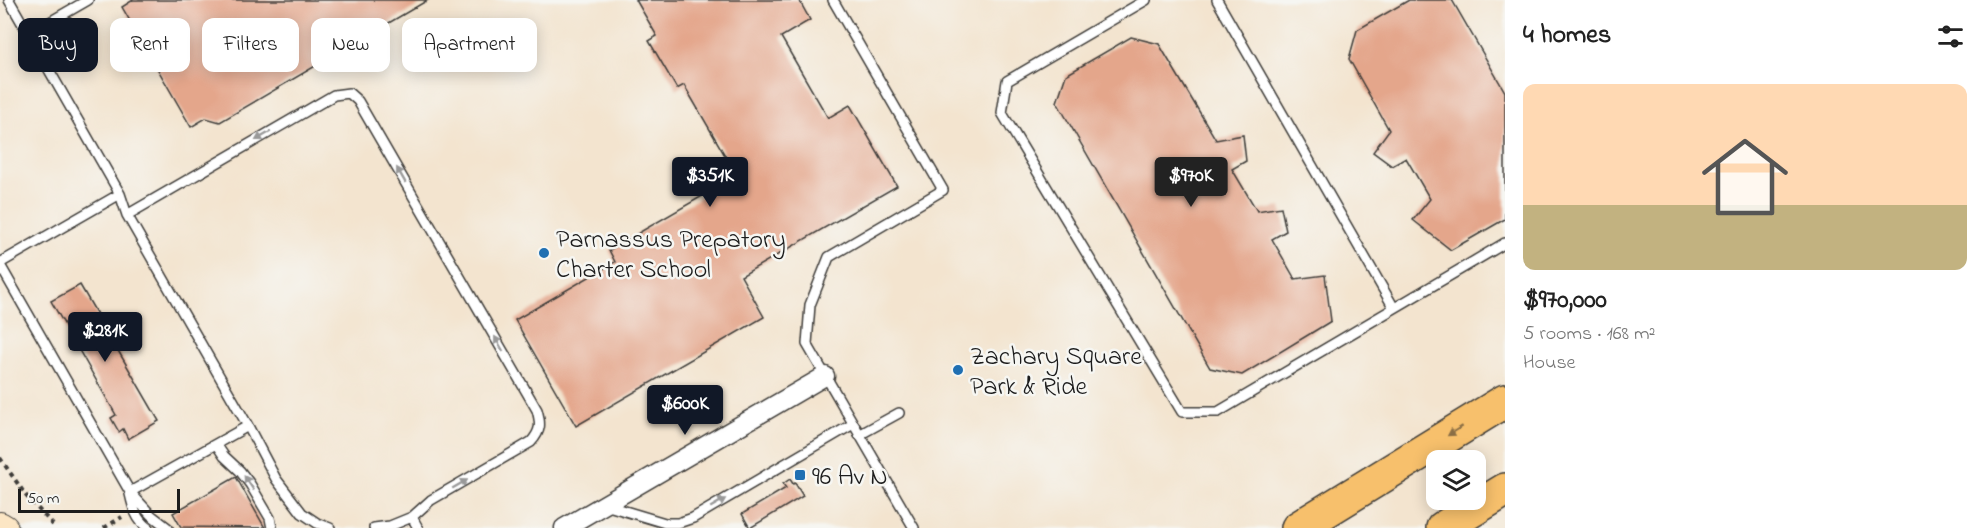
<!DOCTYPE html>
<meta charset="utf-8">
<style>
:root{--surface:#fff;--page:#f6f6f6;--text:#222;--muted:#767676;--line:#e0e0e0;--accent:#111827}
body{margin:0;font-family:"Indie Flower",sans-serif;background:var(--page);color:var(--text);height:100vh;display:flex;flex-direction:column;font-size:22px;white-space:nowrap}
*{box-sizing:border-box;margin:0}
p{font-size:20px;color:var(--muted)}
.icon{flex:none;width:33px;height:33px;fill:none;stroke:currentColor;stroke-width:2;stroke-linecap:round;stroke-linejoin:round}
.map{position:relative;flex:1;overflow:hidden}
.drawer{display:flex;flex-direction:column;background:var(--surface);width:480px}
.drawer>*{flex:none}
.banner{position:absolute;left:18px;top:18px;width:570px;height:54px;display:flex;gap:12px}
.tools{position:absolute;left:1426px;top:450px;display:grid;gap:12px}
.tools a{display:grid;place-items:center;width:60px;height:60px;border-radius:12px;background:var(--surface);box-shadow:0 3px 15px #0003;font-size:30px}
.scale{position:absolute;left:18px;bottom:15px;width:162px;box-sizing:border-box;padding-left:6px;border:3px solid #1c1c1c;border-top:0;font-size:16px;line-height:21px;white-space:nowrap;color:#1c1c1c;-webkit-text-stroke:4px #f6f6f2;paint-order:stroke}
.price{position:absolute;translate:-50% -51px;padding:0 14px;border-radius:6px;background:var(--accent);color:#fff;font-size:20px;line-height:39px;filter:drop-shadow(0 2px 3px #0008)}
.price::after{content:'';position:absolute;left:50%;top:36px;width:18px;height:14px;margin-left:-9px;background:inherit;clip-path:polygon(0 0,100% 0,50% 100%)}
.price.on{background:#222;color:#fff}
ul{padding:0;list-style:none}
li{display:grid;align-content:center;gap:12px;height:318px;padding:0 18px}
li+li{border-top:2px solid var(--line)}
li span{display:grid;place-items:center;height:186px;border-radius:12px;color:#555}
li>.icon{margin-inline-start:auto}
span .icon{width:108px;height:108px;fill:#fffc;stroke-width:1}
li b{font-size:26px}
h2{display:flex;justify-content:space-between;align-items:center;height:72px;padding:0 18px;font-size:26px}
.chip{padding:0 21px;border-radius:12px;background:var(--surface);box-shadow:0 3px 15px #0003;font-size:21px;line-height:54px}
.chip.on{background:var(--accent);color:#fff}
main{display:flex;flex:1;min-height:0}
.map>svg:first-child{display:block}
</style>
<main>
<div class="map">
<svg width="1505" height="528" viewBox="0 0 1505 528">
<rect width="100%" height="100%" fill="#f6f6f2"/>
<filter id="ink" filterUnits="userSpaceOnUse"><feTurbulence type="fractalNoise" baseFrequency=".0167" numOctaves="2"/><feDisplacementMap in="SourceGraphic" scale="12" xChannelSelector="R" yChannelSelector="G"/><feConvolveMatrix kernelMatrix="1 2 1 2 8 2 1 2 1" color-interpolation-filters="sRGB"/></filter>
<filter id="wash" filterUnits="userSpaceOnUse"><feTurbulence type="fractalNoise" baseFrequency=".008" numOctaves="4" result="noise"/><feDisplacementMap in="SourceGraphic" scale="24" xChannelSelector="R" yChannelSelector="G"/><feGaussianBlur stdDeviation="1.35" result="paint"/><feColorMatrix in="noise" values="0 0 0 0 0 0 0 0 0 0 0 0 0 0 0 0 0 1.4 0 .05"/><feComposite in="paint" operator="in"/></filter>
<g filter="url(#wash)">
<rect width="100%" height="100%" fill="#f3e4cf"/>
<g id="blocks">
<path fill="#e4a68b" d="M133 0H428L220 122 206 118 191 127 122 7Z
M636 0H799L810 20 781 37 828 118 850 105 897 186 741 276 764 317 576 426 515 320 615 262 609 250 737 176 684 85 677 89 649 41 657 36Z
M1409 0H1452L1505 92V219L1451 250 1413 220 1430 199 1406 158 1392 166 1373 152 1389 130 1349 59 1357 30Z
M1131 37 1159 44 1216 140 1243 135 1246 161 1232 169 1257 211 1281 207 1286 231 1272 239 1295 279 1325 275 1331 321 1242 375 1210 368 1057 102 1066 75Z
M80 285 159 421 128 439 123 429 119 432 111 418 116 415 51 301Z
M236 477 265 528 181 527 173 513Z
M790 479 793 484 795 483 803 496 750 528 742 514 786 488 783 484Z"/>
</g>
</g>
<g filter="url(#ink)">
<use href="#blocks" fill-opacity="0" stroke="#3c3a37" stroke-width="1.5"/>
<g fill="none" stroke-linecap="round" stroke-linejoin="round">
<defs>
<path id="service" d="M9 0 120 194 127 215 248 426 276 479 302 513 317 523 330 528
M833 0 943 190 829 257 810 305 807 344 914 528
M1146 0 1007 81 1002 113 1182 412H1218L1505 243
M1217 0 1394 308
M29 34 88 0
M127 215 334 95 349 93 358 101 537 410C541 424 541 431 531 442L431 500 412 517
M0 263 120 194
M0 265 130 492 151 515 168 528
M859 435 899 413
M216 444 224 456 240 471 250 484 270 518 272 528
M130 492 248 426
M130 494C133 507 136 520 148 528
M605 505 665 523H678L693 518 853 424
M374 528 390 526 412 517 418 528"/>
<path id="minor" d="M564 528 825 376"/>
<path id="secondary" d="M0 525 5 528"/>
<path id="motorway" d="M1298 528 1505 401
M1443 528 1505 490"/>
</defs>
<use href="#service" stroke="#3c3a37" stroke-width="12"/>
<use href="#minor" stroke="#3c3a37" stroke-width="21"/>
<use href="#secondary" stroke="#3c3a37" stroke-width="28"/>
<use href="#motorway" stroke="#3c3a37" stroke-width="36"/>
<path stroke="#3c3a37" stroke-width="4" stroke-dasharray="4.5 4.5" stroke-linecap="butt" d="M0 458 27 497 56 528
M104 528 122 517"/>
<use href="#service" stroke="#fff" stroke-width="9"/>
<use href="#minor" stroke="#fff" stroke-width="18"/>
<use href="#secondary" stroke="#fce6c4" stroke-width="26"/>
<use href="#motorway" stroke="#f7c06c" stroke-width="33"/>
</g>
<defs><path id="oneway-solid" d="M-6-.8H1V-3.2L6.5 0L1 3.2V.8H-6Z" transform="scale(1.5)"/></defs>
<g fill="#999">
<use href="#oneway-solid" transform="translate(263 136) rotate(150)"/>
<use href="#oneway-solid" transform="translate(401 175) rotate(-120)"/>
<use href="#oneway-solid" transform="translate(499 344) rotate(-120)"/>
<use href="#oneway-solid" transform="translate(249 483) rotate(-124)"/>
<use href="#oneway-solid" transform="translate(460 484) rotate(-30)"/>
<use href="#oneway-solid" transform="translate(718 503) rotate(-30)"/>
</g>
<use fill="#8a6e44" href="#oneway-solid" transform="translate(1455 431) rotate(148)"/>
</g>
<g fill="#1f6fb2" stroke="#f6f6f2" stroke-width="2">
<circle cx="544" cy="253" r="6"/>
<circle cx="958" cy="370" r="6"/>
<rect x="794" y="469" width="12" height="12" rx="3"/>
</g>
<g text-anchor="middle" stroke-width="5" stroke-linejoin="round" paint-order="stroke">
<g font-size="26" fill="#1c1c1c" stroke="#f6f6f2" text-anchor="start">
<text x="556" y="247">Parnassus Prepatory<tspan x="556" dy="30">Charter School</tspan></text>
<text x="970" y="364">Zachary Square<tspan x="970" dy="30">Park &amp; Ride</tspan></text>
<text x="812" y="484">96 Av N</text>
</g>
</g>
</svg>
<div class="tools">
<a><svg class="icon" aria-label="layers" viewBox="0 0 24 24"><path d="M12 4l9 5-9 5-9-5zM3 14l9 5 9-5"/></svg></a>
</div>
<div class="scale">50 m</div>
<b class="price" style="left:710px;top:208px">$351K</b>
<b class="price on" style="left:1191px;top:208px">$970K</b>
<b class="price" style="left:105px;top:363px">$281K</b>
<b class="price" style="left:685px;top:436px">$600K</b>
<div class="banner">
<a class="chip on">Buy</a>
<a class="chip">Rent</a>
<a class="chip">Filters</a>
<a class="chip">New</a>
<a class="chip">Apartment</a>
</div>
</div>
<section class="drawer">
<h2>4 homes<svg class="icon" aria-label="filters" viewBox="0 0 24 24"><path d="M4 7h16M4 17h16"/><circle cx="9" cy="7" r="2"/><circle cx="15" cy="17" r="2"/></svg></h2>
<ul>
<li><span style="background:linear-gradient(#ffd9b3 65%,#c2b280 0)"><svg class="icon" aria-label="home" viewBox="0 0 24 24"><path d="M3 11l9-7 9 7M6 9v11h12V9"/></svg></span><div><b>$970,000</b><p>5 rooms · 168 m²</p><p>House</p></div></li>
</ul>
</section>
</main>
